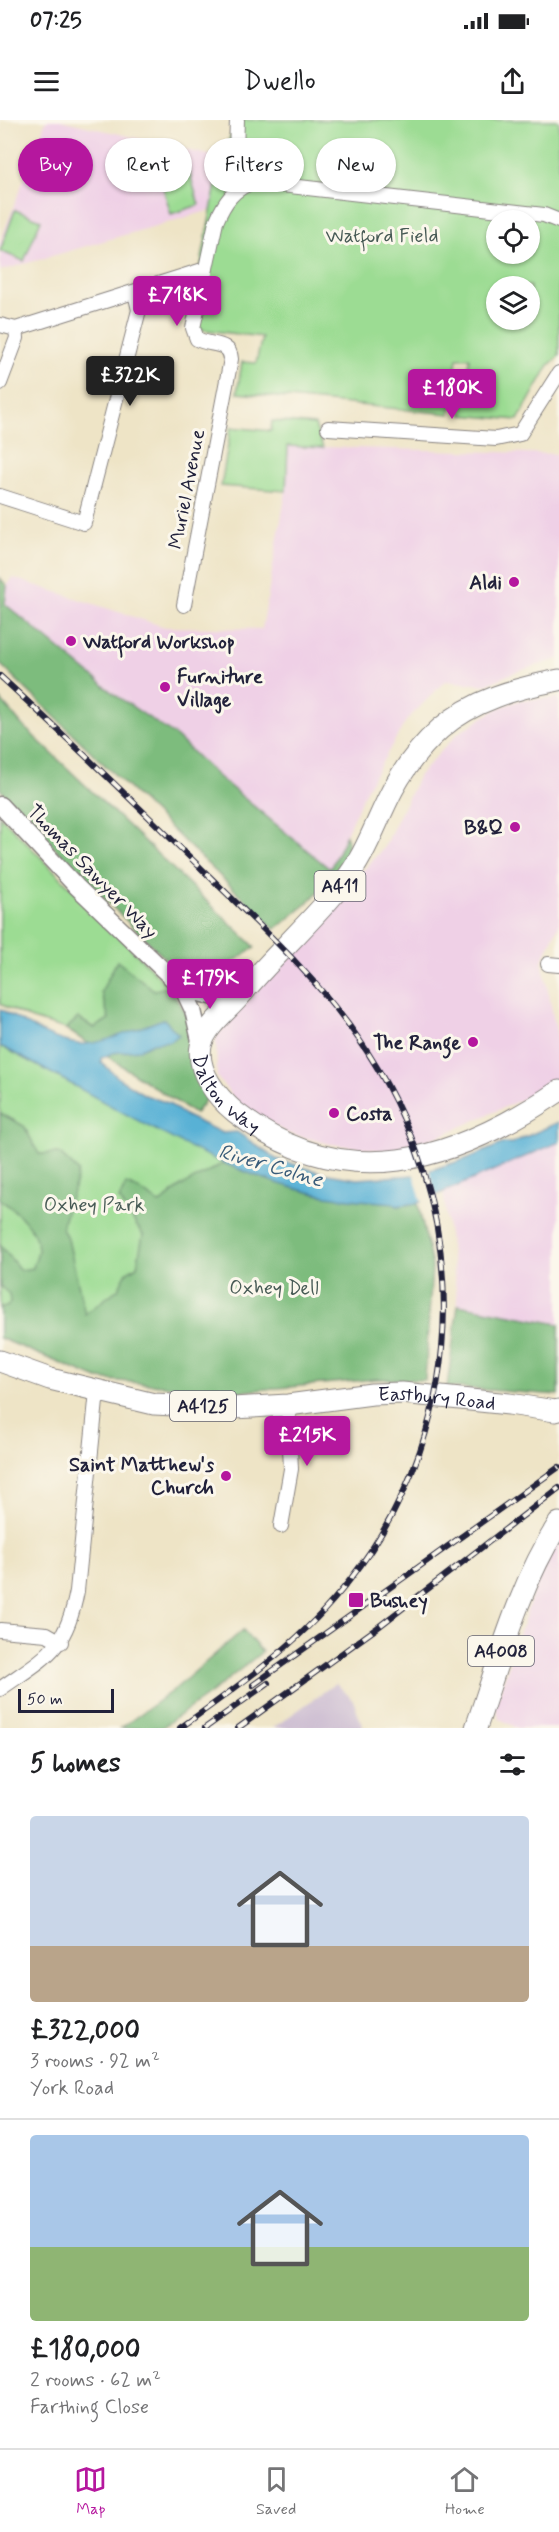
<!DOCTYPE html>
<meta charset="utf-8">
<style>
:root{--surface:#fff;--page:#f2f2f2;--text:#202124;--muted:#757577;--line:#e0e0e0;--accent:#b5179e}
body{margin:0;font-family:Mynerve,sans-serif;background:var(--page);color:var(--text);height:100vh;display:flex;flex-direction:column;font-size:22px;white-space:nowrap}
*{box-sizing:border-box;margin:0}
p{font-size:20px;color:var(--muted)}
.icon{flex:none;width:33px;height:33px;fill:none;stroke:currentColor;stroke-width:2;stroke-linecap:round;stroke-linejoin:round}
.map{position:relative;height:1608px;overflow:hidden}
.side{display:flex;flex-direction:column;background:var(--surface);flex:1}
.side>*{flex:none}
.hud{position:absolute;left:18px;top:18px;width:524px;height:54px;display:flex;gap:12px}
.controls{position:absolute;left:486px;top:90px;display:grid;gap:12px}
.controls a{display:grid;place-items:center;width:54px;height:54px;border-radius:50%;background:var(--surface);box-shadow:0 2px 4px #0004;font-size:30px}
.scale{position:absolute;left:18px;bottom:15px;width:96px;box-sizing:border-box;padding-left:6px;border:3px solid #22223b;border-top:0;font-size:16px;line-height:21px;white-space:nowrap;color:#22223b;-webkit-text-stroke:4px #fbf7ec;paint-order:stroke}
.price{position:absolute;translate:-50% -51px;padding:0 14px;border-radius:6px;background:var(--accent);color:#fff;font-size:20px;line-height:39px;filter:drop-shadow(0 2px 3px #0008)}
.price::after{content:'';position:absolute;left:50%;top:36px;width:18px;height:14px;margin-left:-9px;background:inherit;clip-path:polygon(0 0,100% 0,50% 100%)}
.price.on{background:#222;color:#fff}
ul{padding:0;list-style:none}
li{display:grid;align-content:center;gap:12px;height:318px;padding:0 30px}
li+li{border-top:2px solid var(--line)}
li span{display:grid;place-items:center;height:186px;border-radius:6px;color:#555}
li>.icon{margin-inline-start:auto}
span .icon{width:108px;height:108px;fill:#fffc;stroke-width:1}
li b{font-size:26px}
h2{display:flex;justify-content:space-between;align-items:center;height:72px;padding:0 30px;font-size:26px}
.tag{padding:0 21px;border-radius:27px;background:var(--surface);box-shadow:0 2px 4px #0004;font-size:21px;line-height:54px}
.tag.on{background:var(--accent);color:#fff}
.status{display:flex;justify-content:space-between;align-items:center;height:42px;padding:0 30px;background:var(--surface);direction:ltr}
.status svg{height:16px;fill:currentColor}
header{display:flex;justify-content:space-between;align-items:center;height:78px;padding:0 30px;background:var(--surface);font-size:27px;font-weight:600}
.menu{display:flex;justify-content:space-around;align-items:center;height:84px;border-top:2px solid var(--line);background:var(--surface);font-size:16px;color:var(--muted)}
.menu a{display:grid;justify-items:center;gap:3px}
.menu .on{color:var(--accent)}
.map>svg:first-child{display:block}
</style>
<div class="status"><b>07:25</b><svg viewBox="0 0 49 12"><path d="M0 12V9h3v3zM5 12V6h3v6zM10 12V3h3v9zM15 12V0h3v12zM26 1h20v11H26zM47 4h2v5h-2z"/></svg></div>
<header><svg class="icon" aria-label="menu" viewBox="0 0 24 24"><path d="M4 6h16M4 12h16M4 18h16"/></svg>Dwello<svg class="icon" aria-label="share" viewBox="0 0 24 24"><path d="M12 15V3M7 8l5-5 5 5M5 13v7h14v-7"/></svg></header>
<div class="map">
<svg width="559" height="1608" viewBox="0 0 559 1608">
<rect width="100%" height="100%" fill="#fbf7ec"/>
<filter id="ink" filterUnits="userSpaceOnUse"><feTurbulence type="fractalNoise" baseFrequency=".0167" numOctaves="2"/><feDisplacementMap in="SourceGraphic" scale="12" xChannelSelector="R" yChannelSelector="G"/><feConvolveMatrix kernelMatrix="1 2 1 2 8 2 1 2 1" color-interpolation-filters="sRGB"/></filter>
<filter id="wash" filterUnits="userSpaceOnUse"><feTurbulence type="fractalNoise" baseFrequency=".008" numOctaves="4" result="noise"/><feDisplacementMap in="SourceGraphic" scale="24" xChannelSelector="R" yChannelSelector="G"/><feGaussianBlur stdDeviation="1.35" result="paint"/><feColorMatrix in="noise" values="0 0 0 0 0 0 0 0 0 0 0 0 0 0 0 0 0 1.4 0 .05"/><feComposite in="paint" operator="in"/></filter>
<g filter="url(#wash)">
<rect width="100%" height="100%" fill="#eee4c6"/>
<path fill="#efd0e6" d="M46 0H60L221 38 211 90 0 151V123Z
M288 326 559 334V539L513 553 486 565 445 561 406 601 365 672 330 749 216 655 177 617 114 574 5 484 7 466 13 458 165 507 262 509 286 371Z
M559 578V805L542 841 559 925V963L440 1016 392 1032 330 1024 287 1013 239 985 217 957 216 917 384 727 419 655 458 613 498 588 520 580Z
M559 1022V1204L458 1185 443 1070Z
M559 1418V1608H517L500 1599 495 1586 540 1452Z"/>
<path fill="#cdbed2" d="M336 1563 353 1580 363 1608H273Z"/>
<path fill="#9cdc93" stroke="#5f7f67" stroke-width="1.5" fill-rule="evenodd" d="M237 0H557L559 2V236L549 245 518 300 462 295 470 238H457L450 294 237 273 242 242 256 243 262 217 189 208 221 38ZM496 100H530V134H496ZM496 166H530V200H496Z
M184 33 199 85 171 94 155 41Z
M15 90 41 100 24 141 0 131Z
M272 301 315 305 323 328 288 326 286 371 221 366 231 307 271 311Z
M0 696 169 867 192 902 188 931 210 973 195 994 66 909 32 899 0 884Z
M0 926 223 1043 219 1061 98 1259 0 1218Z"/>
<path fill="#7dbc7d" stroke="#506f5c" stroke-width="1.5" d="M0 458 7 466 5 484 114 574 177 617 216 655 330 749 346 715C358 743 295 795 275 809L0 544Z
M0 579 21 604 255 827 209 858 199 861 180 853 77 752 0 669Z
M117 841 154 870 169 867 192 902 188 931 210 973 195 994 66 909 78 898 94 908 109 899 101 872Z
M0 993 24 1006 39 1034 59 1033 78 1051C75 1072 65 1089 62 1109L68 1119 85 1194 118 1169 127 1152 137 1146 143 1115 119 1079 126 1064 138 1069 159 1083C169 1079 173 1071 183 1065 196 1058 210 1051 223 1043L268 1060 316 1074 394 1083 398 1086 418 1083 432 1146 425 1260 377 1259 235 1272 98 1259 0 1218V1187H7L10 1182 9 1174 0 1166V1125L20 1150 33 1148C34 1142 38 1134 38 1129 37 1109 15 1089 0 1080Z
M458 1185 559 1204V1275L447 1267Z
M243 1510 262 1532 211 1573 161 1608H121L176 1568Z"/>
<path fill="#58b1d5" stroke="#3d6a88" stroke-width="1.5" d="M0 889C24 902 52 922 80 924 104 925 141 906 164 899L179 915 171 921 153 923 139 930 113 933 101 938V942L121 960 145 975 168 983 186 996 222 1013 237 1012 276 1039 322 1053 357 1059 415 1055 466 1039 504 1023H512L559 1002V1022L418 1083 397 1086 393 1083C368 1080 342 1080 317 1074 205 1049 102 977 0 926Z"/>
<path fill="#eee4c6" d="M429 1048 436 1078 422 1083 413 1052Z"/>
</g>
<g filter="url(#ink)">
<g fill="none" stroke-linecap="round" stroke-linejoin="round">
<defs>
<path id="minor" d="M237 0C236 26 235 39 245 64
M0 205 16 209 206 149
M0 263 17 218 16 209
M328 308 496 319 520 314 559 253
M0 376 84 403 139 190 135 173
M184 485 231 239C230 221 210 226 197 219L193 208 216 102C224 83 234 67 255 62L509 91 544 95 559 101
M548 844 559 845
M281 1406 291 1349 288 1285
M0 1510 47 1514 61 1522
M0 1569C47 1536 66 1530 77 1471L97 1271"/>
<path id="tertiary" d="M0 685 77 767 183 869 211 876 246 866
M183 869 193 890 201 925"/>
<g id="primary">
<path id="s1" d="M559 560C517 568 473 580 440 609 421 626 405 647 393 669 376 701 366 735 343 763 311 803 272 837 239 877 227 891 205 907 201 926 196 951 217 977 235 992 344 1077 454 1042 559 971"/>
<path id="s2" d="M0 1241 50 1259 154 1284 233 1288 288 1285 372 1274 402 1273 509 1284 555 1291 559 1290"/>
<path d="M476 1608C500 1537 519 1466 559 1403"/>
</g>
</defs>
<use href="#minor" stroke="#888380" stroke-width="16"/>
<use href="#tertiary" stroke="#888380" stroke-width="19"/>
<use href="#primary" stroke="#888380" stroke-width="23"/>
<use href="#minor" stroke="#fff" stroke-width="14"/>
<use href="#tertiary" stroke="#fff" stroke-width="16"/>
<use href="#primary" stroke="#fff" stroke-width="21"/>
<defs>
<path id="rail" d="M0 556C72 622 141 689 210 757 262 808 317 858 358 918 473 1083 475 1300 349 1461 303 1521 241 1564 180 1608
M253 1565 559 1347
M205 1608 268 1563
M238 1608 377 1508 559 1368"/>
</defs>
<use href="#rail" stroke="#22223b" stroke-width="6"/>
<use href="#rail" stroke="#fbf7ec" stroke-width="4" stroke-dasharray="11" stroke-linecap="butt"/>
</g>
</g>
<g fill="#b5179e" stroke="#fbf7ec" stroke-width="2">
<circle cx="514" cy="462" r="6"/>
<circle cx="71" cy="521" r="6"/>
<circle cx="165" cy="567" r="6"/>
<circle cx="515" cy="707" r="6"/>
<circle cx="473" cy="922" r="6"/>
<circle cx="334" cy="993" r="6"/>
<circle cx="226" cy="1356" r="6"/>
<rect x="348" y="1472" width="16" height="16" rx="3"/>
</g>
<g text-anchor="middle" stroke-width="6" stroke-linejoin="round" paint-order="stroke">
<g fill="#fbf7ec" stroke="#636270" stroke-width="1.5">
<rect x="314.5" y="751" width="51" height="30" rx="4.5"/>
<rect x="170" y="1271" width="66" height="30" rx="4.5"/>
<rect x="468" y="1516" width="66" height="30" rx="4.5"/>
</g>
<g font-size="18" font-weight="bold" fill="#22223b">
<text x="340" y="772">A411</text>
<text x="203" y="1292">A4125</text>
<text x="501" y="1537">A4008</text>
</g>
<g font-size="20" fill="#475a55" stroke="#fbf7ec">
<text x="382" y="122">Watford Field</text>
<text x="94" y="1091">Oxhey Park</text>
<text x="274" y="1174">Oxhey Dell</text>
</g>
<g font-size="20" fill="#22223b" stroke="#fbf7ec">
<text transform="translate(186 369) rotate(-79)" y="7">Muriel Avenue</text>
<text transform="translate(93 751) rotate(46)" y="7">Thomas Sawyer Way</text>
<text dy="7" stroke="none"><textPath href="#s1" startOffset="588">Dalton Way</textPath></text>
<text dy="7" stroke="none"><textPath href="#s2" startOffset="444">Eastbury Road</textPath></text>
</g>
<g font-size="20" font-weight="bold" fill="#22223b" stroke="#fbf7ec" text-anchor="end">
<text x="502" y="469">Aldi</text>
<text x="83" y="528" text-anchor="start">Watford Workshop</text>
<text x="177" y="563" text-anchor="start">Furniture<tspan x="177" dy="23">Village</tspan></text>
<text x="503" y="714">B&amp;Q</text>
<text x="461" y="929">The Range</text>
<text x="346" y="1000" text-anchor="start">Costa</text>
<text x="214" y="1351">Saint Matthew's<tspan x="214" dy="23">Church</tspan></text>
<text x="370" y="1487" text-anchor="start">Bushey</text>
</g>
<g font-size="21" font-style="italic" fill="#385b79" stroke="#fbf7ec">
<text transform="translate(271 1045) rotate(16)" y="7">River Colne</text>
</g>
</g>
</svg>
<div class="controls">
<a><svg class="icon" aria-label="locate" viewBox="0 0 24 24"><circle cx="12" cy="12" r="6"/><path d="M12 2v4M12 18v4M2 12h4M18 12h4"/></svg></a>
<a><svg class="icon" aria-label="layers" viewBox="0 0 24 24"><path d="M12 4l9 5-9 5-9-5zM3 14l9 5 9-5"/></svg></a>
</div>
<div class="scale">50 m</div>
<b class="price" style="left:177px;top:207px">£718K</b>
<b class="price on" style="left:130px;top:287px">£322K</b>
<b class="price" style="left:452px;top:300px">£180K</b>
<b class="price" style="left:210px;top:890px">£179K</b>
<b class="price" style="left:307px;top:1347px">£215K</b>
<div class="hud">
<a class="tag on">Buy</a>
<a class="tag">Rent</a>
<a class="tag">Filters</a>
<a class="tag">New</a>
</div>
</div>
<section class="side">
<h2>5 homes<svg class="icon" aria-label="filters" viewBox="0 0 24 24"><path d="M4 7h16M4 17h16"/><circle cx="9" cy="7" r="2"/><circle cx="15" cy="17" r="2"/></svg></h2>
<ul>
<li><span style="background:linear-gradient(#c9d6e8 70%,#b9a48a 0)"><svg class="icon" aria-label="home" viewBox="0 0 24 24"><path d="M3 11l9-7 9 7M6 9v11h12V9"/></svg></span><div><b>£322,000</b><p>3 rooms · 92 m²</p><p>York Road</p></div></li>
<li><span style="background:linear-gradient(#a9c7e8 60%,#8fb573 0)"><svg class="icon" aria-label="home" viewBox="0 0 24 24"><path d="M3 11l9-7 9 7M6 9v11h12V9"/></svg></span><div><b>£180,000</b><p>2 rooms · 62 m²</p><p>Farthing Close</p></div></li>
</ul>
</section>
<nav class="menu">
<a class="on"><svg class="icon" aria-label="map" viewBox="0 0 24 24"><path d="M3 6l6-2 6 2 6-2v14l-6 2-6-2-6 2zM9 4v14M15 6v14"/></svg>Map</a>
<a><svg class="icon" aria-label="saved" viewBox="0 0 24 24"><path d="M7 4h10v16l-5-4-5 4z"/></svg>Saved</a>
<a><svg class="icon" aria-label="home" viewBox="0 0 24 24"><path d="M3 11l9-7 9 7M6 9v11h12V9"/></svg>Home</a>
</nav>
